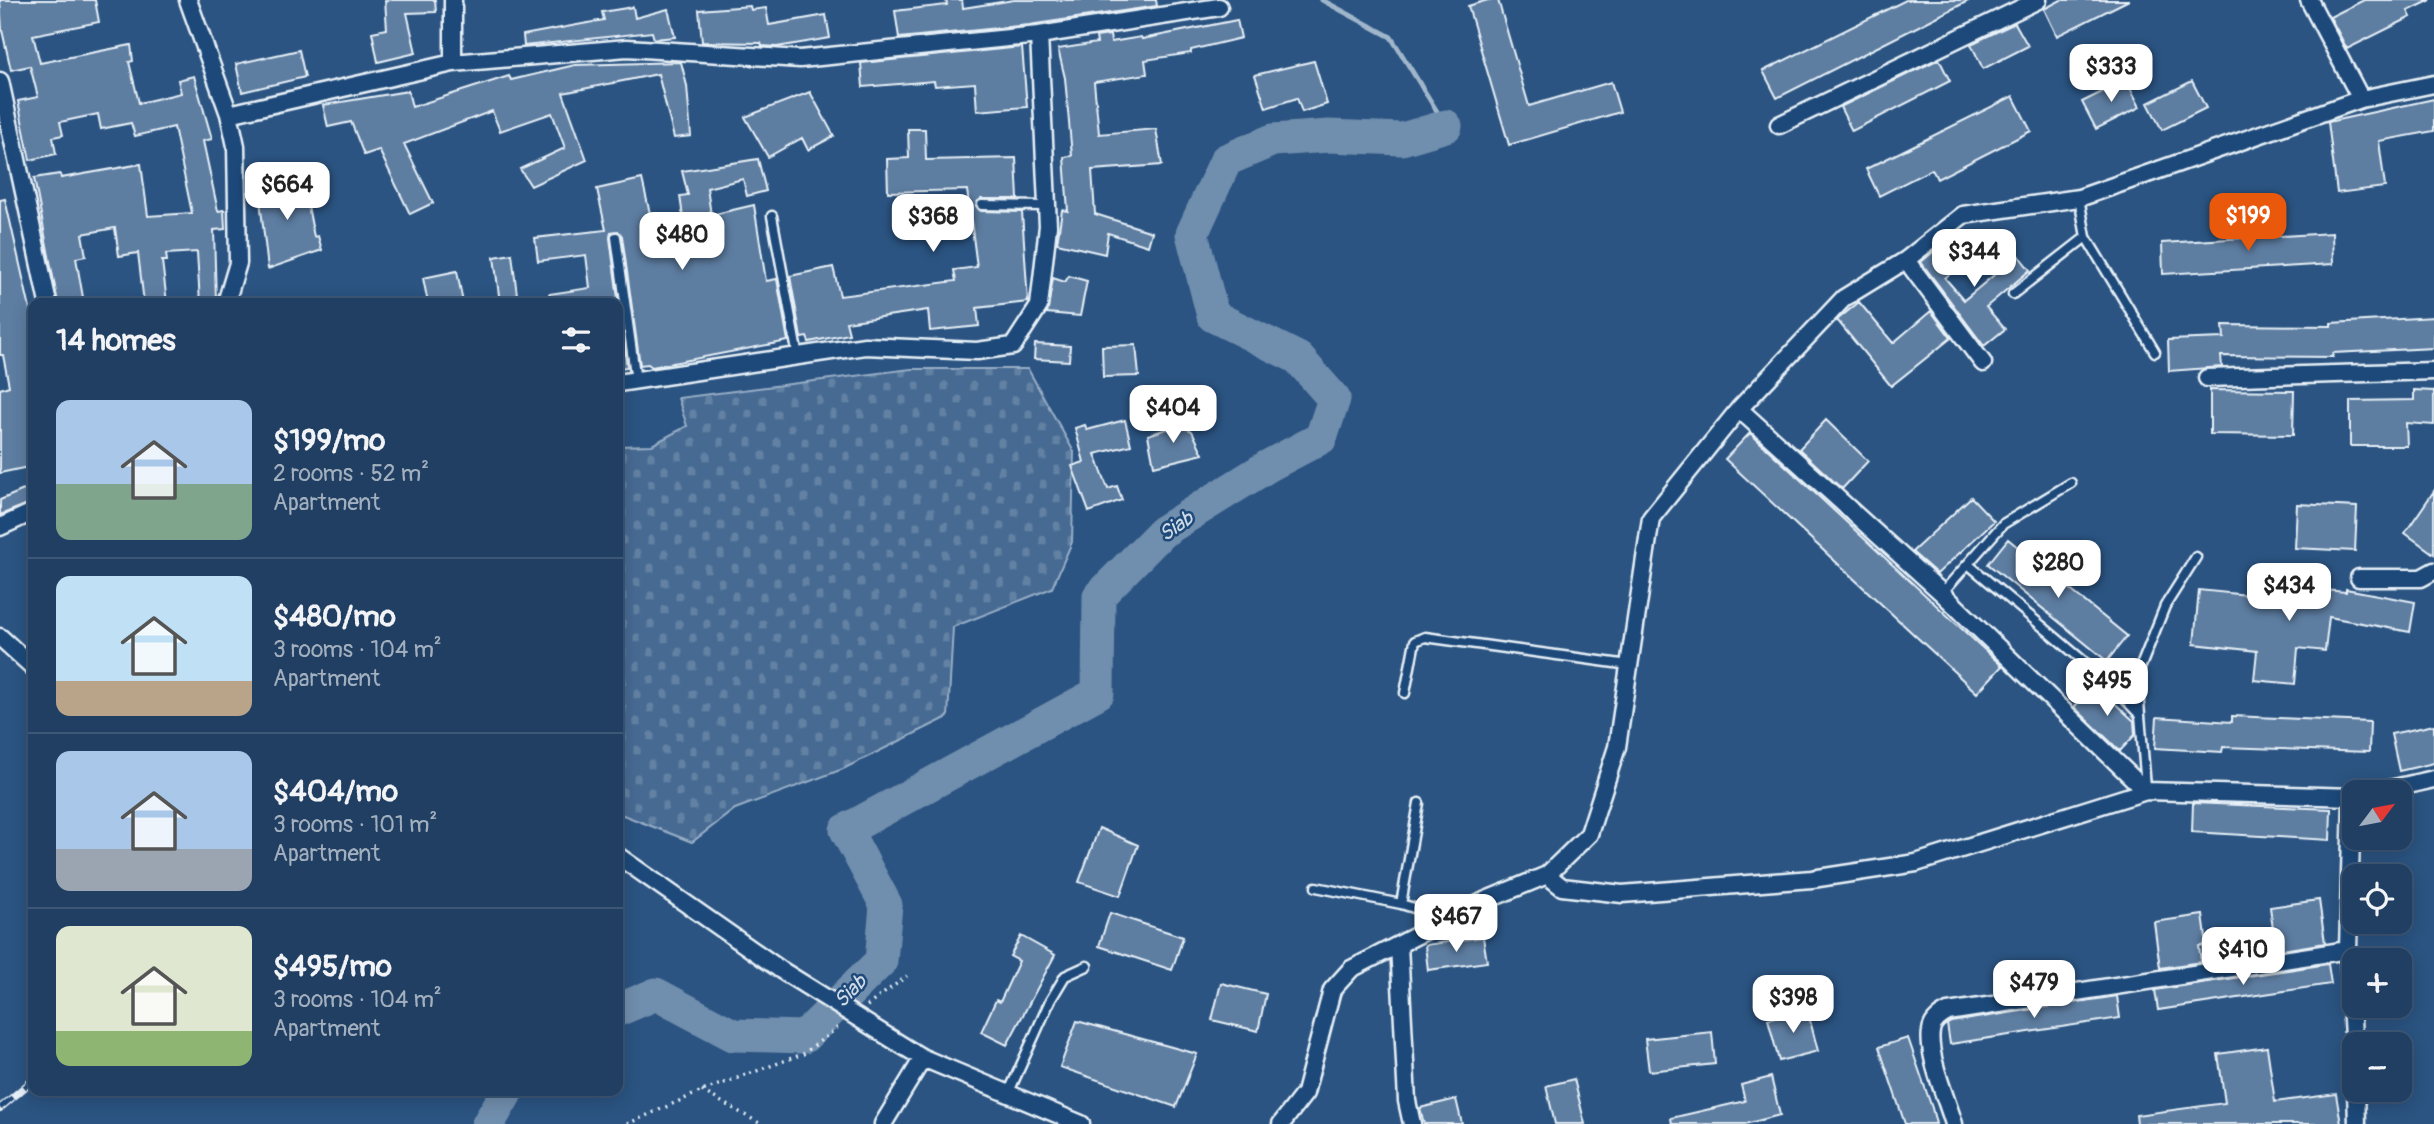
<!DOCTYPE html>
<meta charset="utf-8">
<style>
:root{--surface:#203f62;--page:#284668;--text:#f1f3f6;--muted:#a2afbe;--line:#3d5877;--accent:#ea580c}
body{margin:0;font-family:Pangolin,sans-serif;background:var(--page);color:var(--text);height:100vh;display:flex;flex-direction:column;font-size:26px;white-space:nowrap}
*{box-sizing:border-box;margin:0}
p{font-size:23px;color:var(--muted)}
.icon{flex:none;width:38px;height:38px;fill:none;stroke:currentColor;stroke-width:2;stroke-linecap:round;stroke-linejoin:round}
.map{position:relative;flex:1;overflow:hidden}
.drawer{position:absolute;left:28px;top:298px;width:595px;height:798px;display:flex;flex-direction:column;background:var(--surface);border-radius:14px;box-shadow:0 4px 18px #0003,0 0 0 2px var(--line)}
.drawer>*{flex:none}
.needle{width:46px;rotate:58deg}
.tools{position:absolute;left:2342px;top:780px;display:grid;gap:14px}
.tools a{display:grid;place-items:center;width:70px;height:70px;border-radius:14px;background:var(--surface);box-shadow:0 4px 18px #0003,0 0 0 2px var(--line);font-size:35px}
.price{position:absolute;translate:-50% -60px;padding:0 16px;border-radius:14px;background:#fff;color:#222;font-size:23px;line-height:46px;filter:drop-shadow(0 2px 4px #0008)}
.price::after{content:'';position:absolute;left:50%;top:42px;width:21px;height:16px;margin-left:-10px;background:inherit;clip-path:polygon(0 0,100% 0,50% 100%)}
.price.current{background:var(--accent);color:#fff}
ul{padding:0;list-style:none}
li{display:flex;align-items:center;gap:21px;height:175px;padding:0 28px}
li+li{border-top:2px solid var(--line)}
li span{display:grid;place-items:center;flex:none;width:196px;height:140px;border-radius:14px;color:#555}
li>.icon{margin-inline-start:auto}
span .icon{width:84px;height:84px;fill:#fffc;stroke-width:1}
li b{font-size:30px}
h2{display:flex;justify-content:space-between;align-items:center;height:84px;padding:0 28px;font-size:30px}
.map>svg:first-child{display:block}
</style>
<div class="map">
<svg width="2434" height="1124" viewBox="0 0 2434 1124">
<defs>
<pattern id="cemetery-stones" width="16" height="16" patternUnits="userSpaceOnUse" patternTransform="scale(1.75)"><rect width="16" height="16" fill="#476b93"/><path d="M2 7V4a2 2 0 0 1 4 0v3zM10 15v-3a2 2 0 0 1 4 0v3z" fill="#6281a3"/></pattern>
</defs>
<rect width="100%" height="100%" fill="#2b5482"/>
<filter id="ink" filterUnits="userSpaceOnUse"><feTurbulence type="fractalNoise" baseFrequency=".0143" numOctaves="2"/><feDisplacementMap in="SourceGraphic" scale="14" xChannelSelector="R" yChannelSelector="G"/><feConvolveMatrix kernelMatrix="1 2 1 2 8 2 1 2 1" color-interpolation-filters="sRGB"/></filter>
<g filter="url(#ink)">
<path fill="url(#cemetery-stones)" stroke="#98aec6" stroke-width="2" d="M911 369H1028L1074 452 1072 542 1052 588 953 627 948 717 843 769 735 809 692 842 618 813V446L652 445 687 426 678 398Z"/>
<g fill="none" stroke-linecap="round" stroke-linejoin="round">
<path stroke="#a0b6cb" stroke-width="5" d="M1322 0 1391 37 1446 126"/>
<path stroke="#708ead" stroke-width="33" d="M618 1010 656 994 733 1035 804 1037 881 961 886 905 846 830 1098 693 1099 596 1162 532 1268 466 1321 438 1334 399 1298 358 1213 316 1192 234 1226 160 1273 140 1329 136 1402 139 1446 126
M488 1124 508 1090"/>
</g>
<path fill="#5d7da1" stroke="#e8f1f8" stroke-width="2" d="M0 0H95L99 22 33 35 40 63 131 45 133 61 129 62 139 103 181 93 178 80 194 76 212 139 203 141 218 211 224 210 225 229 214 230 216 302 200 303 197 252 166 254 167 261H162L167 303H144L138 253 119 256 115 228 82 234 86 256 76 258 84 303H58L34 178 60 174 61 178 141 164 148 216 192 213 174 127 135 136 131 123 101 129 98 114 60 122 63 135 53 137 56 154 30 160 18 101 38 97 30 66 11 70 2 30Z
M385 0H435L436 12 407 13 416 53 378 62 372 32 387 29Z
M946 0H962L963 8 1014 0H1156L1157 6 1029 25 899 38 895 11 947 5Z
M1488 0H1498L1529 106 1611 82 1620 112 1509 145 1468 6Z
M1906 0H1970L1777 98 1763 71Z
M2061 0H2129L2057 36 2044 9Z
M2364 0H2431L2408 11 2411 17 2347 49 2330 17Z
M750 6 751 10 766 8 769 25 826 15 830 38 777 47 762 46 761 43 702 42 699 10Z
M633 7 635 18 668 9 675 37 654 39 652 32 524 46 523 35 604 20 602 12Z
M1237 20 1241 38 1191 50V53L1145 60 1147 74 1094 82 1099 134 1156 129 1162 165 1092 170 1095 214 1152 232 1148 246 1108 233 1105 254 1057 243 1062 210 1068 211 1064 157 1072 156 1065 78 1058 49 1097 43 1096 37 1110 35 1111 42 1141 37 1142 39Z
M2015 23 2028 46 1983 69 1971 44Z
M1022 47 1027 107 977 111 975 83 935 86 934 81 863 87 861 63Z
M299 50 305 77 242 92 236 64Z
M1939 59 1950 81 1852 131 1840 107Z
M1314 61 1327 104 1302 112 1297 98 1266 108 1255 75Z
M681 62 687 86 691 136 674 138 658 74 563 93 587 160 531 186 520 169 565 148 552 113 500 131 492 111 404 144 433 203 410 214 379 150 364 155 351 122 328 127 323 105 408 91 412 107 509 76 511 80 575 65Z
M2126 80 2140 107 2096 129 2082 102Z
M2192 81 2206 108 2162 130 2148 103Z
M810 92 834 136 808 150 802 138 768 157 745 117Z
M2013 96 2031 131 1937 179 1932 169 1879 196 1866 169Z
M2434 99V131L2379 141 2385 187 2337 193 2328 122Z
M908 129H925L926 160 1016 158 1018 199H981L976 206 981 211 1022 212 1028 302 977 308 979 326 930 331 928 310 846 322 849 334 809 342 807 337 801 338 790 276 833 267 840 296 956 281 954 270 977 267 967 190 888 192 887 159 909 158Z
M758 159 766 191 747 196 743 179 707 188 711 215 754 205 766 281 777 279 788 341 652 367 648 364 640 365 622 236 618 231 611 232 610 238 627 367 618 368V303H550L549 294 590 288 586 255 538 261 535 238 606 230 597 189 642 179 660 257 688 252 680 196 688 195 682 171Z
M303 180 314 237 318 236 322 250 268 269 258 183Z
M5 199 33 322V466L0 473V389L9 386 3 355H0V200Z
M2332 233 2333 264 2163 274 2162 243Z
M1950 238 1968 259 1945 278 1964 300 2018 255 2030 270 1986 307 2005 329 1984 346 1921 262Z
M512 254 518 303H500L494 257Z
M457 271 463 303H428L423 278Z
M1069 276 1087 281 1080 316 1047 313 1053 278 1065 282Z
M1859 302 1893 343 1931 311 1951 338 1891 386 1837 320Z
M2434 317V348L2333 353V357L2221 356 2222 367 2169 371 2168 340 2224 338 2223 325 2331 326V323Z
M1035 344 1070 346 1069 361 1034 359Z
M1136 345 1139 376 1103 377 1102 346Z
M2210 390 2294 391 2293 435 2210 434Z
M2414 390 2434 391V425L2406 423 2407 446H2350V401L2414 400Z
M1125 420 1131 445 1095 454 1108 489 1117 486 1122 500 1089 512 1072 466 1084 462 1075 428 1085 425 1087 430Z
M1826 420 1868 461 1842 489 1799 449Z
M1179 425 1192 431 1203 454 1154 466 1148 435Z
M1750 433 2002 666 1977 693 1725 459Z
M33 486V502L0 515V500Z
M2434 491V554L2405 533Z
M1971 497 1994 521 1937 574 1912 552Z
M2297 504 2357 507 2355 551 2295 548Z
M2008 539 2127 636 2107 661 1988 564Z
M2278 586 2346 592V589L2415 602 2410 632 2329 617 2325 651 2298 648 2295 684 2254 680 2257 651 2194 644 2199 590 2277 598Z
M2095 685 2134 721 2135 735 2120 751 2074 707Z
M2232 716 2370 722 2369 752 2223 747 2222 752 2155 748 2157 717 2232 722Z
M2434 725V763L2399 771 2391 734Z
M2193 803 2331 809 2330 840 2192 832Z
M1099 828 1138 845 1120 896 1079 882Z
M2319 900 2325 943 2276 951 2270 907Z
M1110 913 1183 937 1172 970 1099 946Z
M2203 915 2207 945 2199 946 2201 962 2160 968 2154 922Z
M1021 936 1055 955 1007 1045 981 1032 996 1000 1000 1002 1019 961 1010 956Z
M1483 937 1487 962 1428 970 1425 945Z
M2328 964 2331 984 2158 1010 2155 990Z
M1221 983 1266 994 1258 1031 1212 1020Z
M2117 996 2120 1018 1950 1044 1947 1024 1951 1022Z
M1807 1009 1818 1051 1779 1061 1768 1019Z
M1077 1021 1197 1054 1176 1107 1060 1067Z
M1712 1032 1715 1064 1649 1071 1645 1039Z
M1908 1038 1932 1108 1936 1124H1905L1879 1047Z
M2267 1047 2275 1102 2336 1094 2341 1124H2137L2136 1115 2225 1103 2218 1054Z
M1771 1077 1780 1115 1745 1124H1672L1671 1118 1745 1101 1741 1085Z
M1574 1079 1585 1124H1555L1546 1086Z
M1456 1099 1462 1124H1424L1420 1108Z"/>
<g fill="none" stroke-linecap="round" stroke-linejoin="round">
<defs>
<path id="service" d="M982 205 1048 206
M772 216 798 357
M616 237 636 381
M2086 237 2155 352
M2013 294 2086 237 2079 198
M1968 564 2112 685 2140 715 2146 787
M1942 593 2003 524 2071 483
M1405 693 1415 641 1425 637 1629 665
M2140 715 2137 676 2165 606 2196 557
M1419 803 1401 904 1446 918
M1316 887 1401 904
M1008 1094 1050 1001 1065 976 1087 966"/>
<path id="minor" d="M188 0 229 114 236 146 238 263 226 303
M2309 0 2361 99
M453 63 627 48 800 59 1039 35 1219 7
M0 81 48 303
M229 114 453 63V0
M1779 125 2038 0
M1906 260 1983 363
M2207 378 2434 371
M618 383 865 346 977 351 1013 346 1039 306 1048 226 1039 35
M1739 409 1942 593 2146 791 2354 797
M0 527 33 512
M2359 578H2421L2434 571
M0 637 33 667
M2372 793 2434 779
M2352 797 2348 950 2354 1054
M618 856 781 970
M1547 875 1562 887 1622 894 1812 879 1916 863 2146 791
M1399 945 1407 1101 1412 1124
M903 1046 923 1058 1081 1124
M2356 1090 2357 1124
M883 1124 923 1058
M1281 1124 1305 1093 1332 990 1351 969 1484 901 1547 875 1589 834 1617 747 1651 518 1739 409 1844 298 1906 260 1963 215 2079 198 2361 99 2434 84
M1954 1124C1947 1100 1927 1055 1931 1031 1932 1021 1940 1016 1948 1012L2348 950"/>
</defs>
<use href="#service" stroke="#e8f1f8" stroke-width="13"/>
<use href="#minor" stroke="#e8f1f8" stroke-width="21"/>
<path stroke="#e8f1f8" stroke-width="3.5" stroke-dasharray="2 5" stroke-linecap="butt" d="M867 1006 907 976
M702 1091 761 1124
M627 1124 702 1091 803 1054 841 1025"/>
<use href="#service" stroke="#1f4a7a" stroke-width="8"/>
<use href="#minor" stroke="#1f4a7a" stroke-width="16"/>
<defs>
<path id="rail" d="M0 1108 33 1080"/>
</defs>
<use href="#rail" stroke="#e8f1f8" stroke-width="8"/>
<use href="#rail" stroke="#1f4a7a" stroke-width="5" stroke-dasharray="16" stroke-linecap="butt"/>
<defs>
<path id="minor-bridge" d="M781 970 903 1046"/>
</defs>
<use href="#minor-bridge" stroke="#e8f1f8" stroke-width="21" stroke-linecap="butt"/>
<use href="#minor-bridge" stroke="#1f4a7a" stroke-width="16"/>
</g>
</g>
<g text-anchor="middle" stroke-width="5" stroke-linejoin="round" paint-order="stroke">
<g font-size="21" font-style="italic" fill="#d0dde9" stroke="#1f4a7a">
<text transform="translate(1176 526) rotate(-34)" y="7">Siab</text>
<text transform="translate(850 991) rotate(-45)" y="7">Siab</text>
</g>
</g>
</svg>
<div class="tools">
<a><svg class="needle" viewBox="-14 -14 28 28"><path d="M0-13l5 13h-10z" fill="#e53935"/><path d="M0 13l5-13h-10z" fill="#a2afbe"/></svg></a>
<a><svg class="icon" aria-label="locate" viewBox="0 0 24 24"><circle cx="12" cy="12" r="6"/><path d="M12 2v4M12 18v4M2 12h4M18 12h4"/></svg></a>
<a>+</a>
<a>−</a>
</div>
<b class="price" style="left:2111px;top:104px">$333</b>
<b class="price" style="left:287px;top:222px">$664</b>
<b class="price current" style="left:2248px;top:253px">$199</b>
<b class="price" style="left:933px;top:254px">$368</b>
<b class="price" style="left:682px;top:272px">$480</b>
<b class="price" style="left:1974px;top:289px">$344</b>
<b class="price" style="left:1173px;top:445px">$404</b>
<b class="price" style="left:2058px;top:600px">$280</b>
<b class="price" style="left:2289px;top:623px">$434</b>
<b class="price" style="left:2107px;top:718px">$495</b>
<b class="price" style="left:1456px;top:954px">$467</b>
<b class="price" style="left:2243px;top:987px">$410</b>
<b class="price" style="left:2034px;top:1020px">$479</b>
<b class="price" style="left:1793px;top:1035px">$398</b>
<section class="drawer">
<h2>14 homes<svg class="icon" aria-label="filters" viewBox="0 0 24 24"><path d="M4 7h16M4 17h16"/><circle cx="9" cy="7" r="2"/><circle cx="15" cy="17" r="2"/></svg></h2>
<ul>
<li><span style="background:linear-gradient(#a9c7e8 60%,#7fa58c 0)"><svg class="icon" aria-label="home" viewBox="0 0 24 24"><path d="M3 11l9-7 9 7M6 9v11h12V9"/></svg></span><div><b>$199/mo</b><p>2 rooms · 52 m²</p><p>Apartment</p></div></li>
<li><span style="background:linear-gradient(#bfe0f5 75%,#b9a48a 0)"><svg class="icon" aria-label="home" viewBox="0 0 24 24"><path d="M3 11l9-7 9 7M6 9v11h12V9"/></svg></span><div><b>$480/mo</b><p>3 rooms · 104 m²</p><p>Apartment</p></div></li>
<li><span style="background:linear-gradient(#a9c7e8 70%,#9aa5b1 0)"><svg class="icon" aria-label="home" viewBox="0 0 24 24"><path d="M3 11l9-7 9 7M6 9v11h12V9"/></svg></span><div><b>$404/mo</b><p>3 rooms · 101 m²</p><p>Apartment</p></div></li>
<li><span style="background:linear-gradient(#dfe7d0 75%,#8fb573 0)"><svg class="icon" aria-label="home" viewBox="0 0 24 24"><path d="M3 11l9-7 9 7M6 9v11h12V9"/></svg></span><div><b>$495/mo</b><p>3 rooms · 104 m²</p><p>Apartment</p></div></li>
</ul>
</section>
</div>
